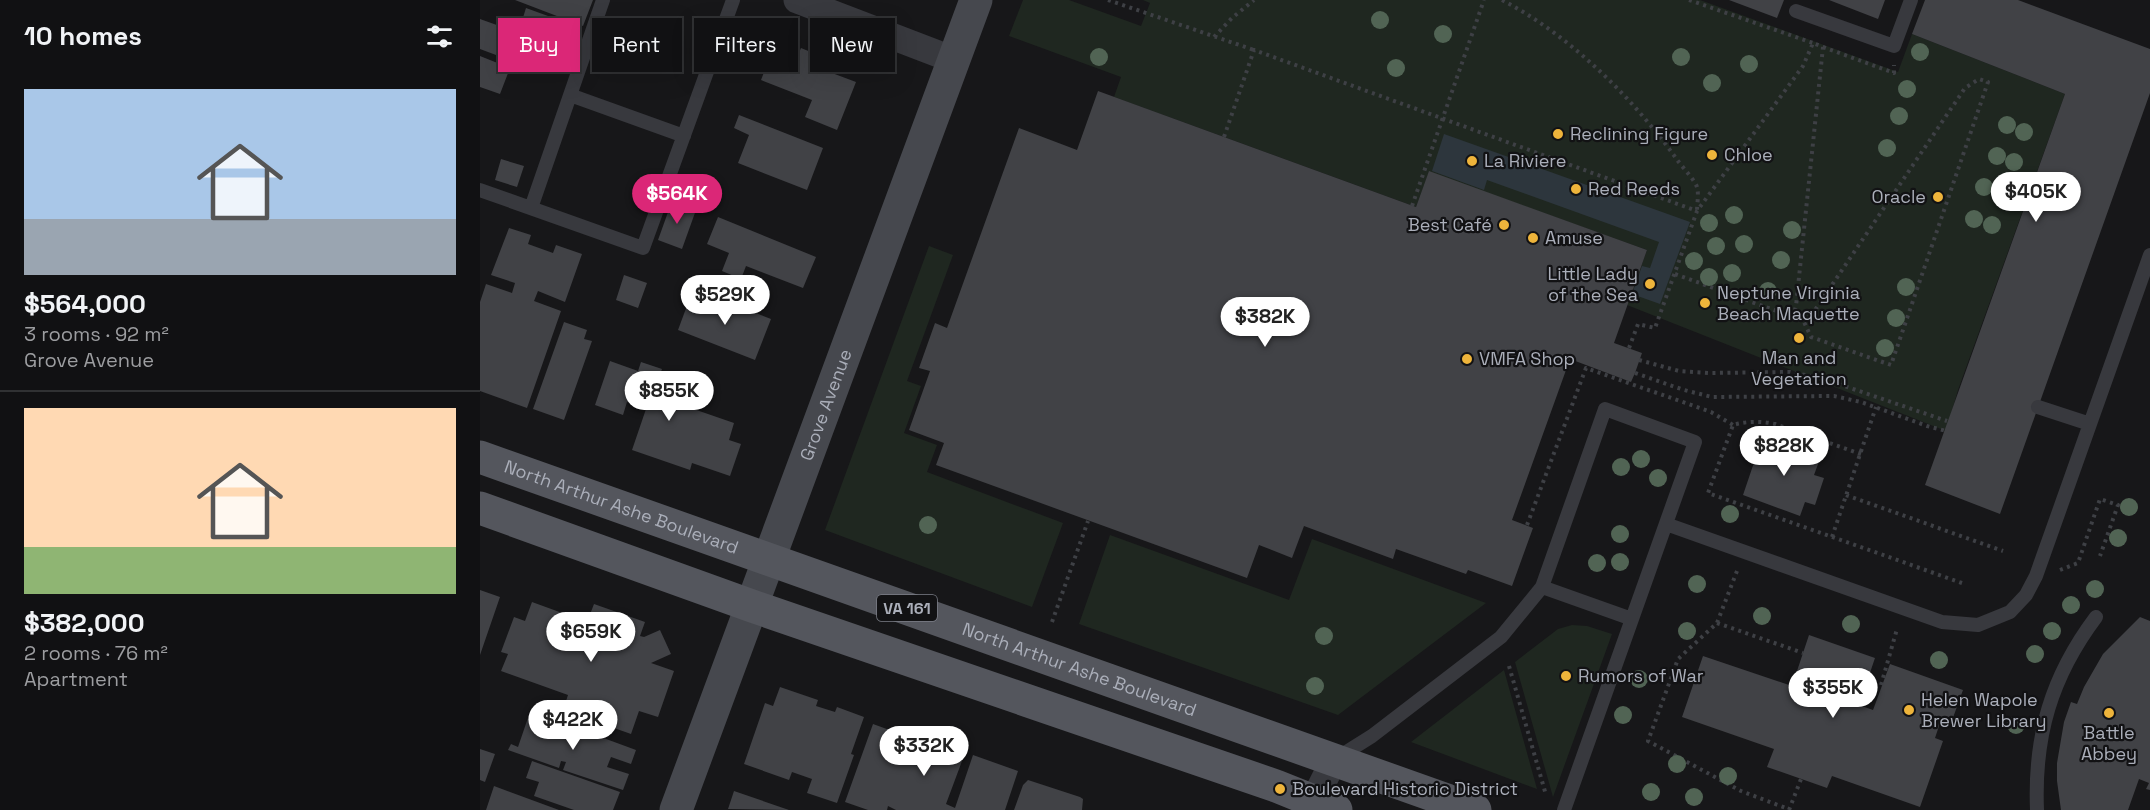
<!DOCTYPE html>
<meta charset="utf-8">
<style>
:root{--surface:#111113;--page:#1e1f21;--text:#f1f3f6;--muted:#9c9da0;--line:#303133;--accent:#db2777}
body{margin:0;font-family:"Space Grotesk",sans-serif;background:var(--page);color:var(--text);height:100vh;display:flex;flex-direction:column;font-size:22px;white-space:nowrap}
*{box-sizing:border-box;margin:0}
p{font-size:20px;color:var(--muted)}
.icon{flex:none;width:33px;height:33px;fill:none;stroke:currentColor;stroke-width:2;stroke-linecap:round;stroke-linejoin:round}
.map{position:relative;flex:1;overflow:hidden}
.drawer{display:flex;flex-direction:column;background:var(--surface);width:480px}
.drawer>*{flex:none}
.top-card{position:absolute;left:18px;top:18px;width:570px;height:54px;display:flex;gap:12px}
.price{position:absolute;translate:-50% -51px;padding:0 14px;border-radius:21px;background:#fff;color:#222;font-size:20px;line-height:39px;filter:drop-shadow(0 2px 3px #0008)}
.price::after{content:'';position:absolute;left:50%;top:36px;width:18px;height:14px;margin-left:-9px;background:inherit;clip-path:polygon(0 0,100% 0,50% 100%)}
.price.selected{background:var(--accent);color:#fff}
ul{padding:0;list-style:none}
li{display:grid;align-content:center;gap:12px;height:318px;padding:0 24px}
li+li{border-top:2px solid var(--line)}
li span{display:grid;place-items:center;height:186px;border-radius:0px;color:#555}
li>.icon{margin-inline-start:auto}
span .icon{width:108px;height:108px;fill:#fffc;stroke-width:1}
li b{font-size:26px}
h2{display:flex;justify-content:space-between;align-items:center;height:72px;padding:0 24px;font-size:26px}
.chip{padding:0 21px;border-radius:0px;background:var(--surface);box-shadow:0 6px 24px #0002,0 0 0 2px var(--line);font-size:21px;line-height:54px}
.chip.selected{background:var(--accent);color:#fff}
main{display:flex;flex:1;min-height:0}
.map>svg:first-child{display:block}
</style>
<main>
<section class="drawer">
<h2>10 homes<svg class="icon" aria-label="filters" viewBox="0 0 24 24"><path d="M4 7h16M4 17h16"/><circle cx="9" cy="7" r="2"/><circle cx="15" cy="17" r="2"/></svg></h2>
<ul>
<li><span style="background:linear-gradient(#a9c7e8 70%,#9aa5b1 0)"><svg class="icon" aria-label="home" viewBox="0 0 24 24"><path d="M3 11l9-7 9 7M6 9v11h12V9"/></svg></span><div><b>$564,000</b><p>3 rooms · 92 m²</p><p>Grove Avenue</p></div></li>
<li><span style="background:linear-gradient(#ffd9b3 75%,#8fb573 0)"><svg class="icon" aria-label="home" viewBox="0 0 24 24"><path d="M3 11l9-7 9 7M6 9v11h12V9"/></svg></span><div><b>$382,000</b><p>2 rooms · 76 m²</p><p>Apartment</p></div></li>
</ul>
</section>
<div class="map">
<svg width="1670" height="810" viewBox="0 0 1670 810">
<rect width="100%" height="100%" fill="#171719"/>
<path fill="#1f2720" d="M543 0H589L661 26 670 3 663 0H1220L1418 72 1432 34 1585 94 1478 390 1466 431 1147 305 1167 250 949 172 936 207 634 97 641 77 529 36Z
M449 246 473 255 427 381 441 386 424 433 457 445 447 472 583 523 552 607 345 530Z
M630 535 809 600 832 539 1006 603 858 715 599 624Z
M1092 625 1107 626 1132 634 1073 797 1035 662 1078 629Z
M1024 670 1057 789 931 742Z"/>
<path fill="#2d363d" d="M964 134 1210 222 1180 304 1152 294 1162 266 1170 268 1179 242 1007 180 1004 190 952 171Z"/>
<path fill="#414246" d="M35 0H113L103 26Z
M1249 0H1304L1297 18Z
M1349 0H1405L1398 19Z
M1445 0H1538L1670 49V93L1520 514 1445 485 1585 94 1432 34Z
M46 8 90 24 85 39 41 24Z
M0 19 42 34 32 61 0 49Z
M294 46 318 55 321 48 348 59 344 70 376 82 357 130 325 117 332 100 281 80Z
M0 56 30 68 20 94 0 87Z
M618 91 936 207 949 171 1167 250 1134 343 1162 353 1155 373 1151 382 1090 359 1032 520 1053 528 1032 586 988 570 986 574 916 549 913 559 824 526 812 558 779 545 767 578 456 465 464 443 429 430 450 371 439 368 455 323 467 328 539 128 597 150Z
M259 115 343 148 327 190 258 163 269 135 254 128Z
M21 159 44 166 37 187 15 180Z
M192 201 216 210 202 249 178 240Z
M238 217 336 257 323 288 266 266 261 279 242 271 249 253 227 244Z
M29 228 51 235 48 244 73 253 76 245 102 254 85 302 58 291 54 301 81 311 47 408 0 391V302L6 284 32 293 35 283 11 275Z
M144 275 167 283 158 308 136 300Z
M211 295 230 303 233 296 291 319 275 360 198 330Z
M84 322 107 330 104 339 112 341 84 420 53 409Z
M130 361 158 371 161 362 182 369 173 395 254 423 249 440 261 444 250 476 212 463 210 470 152 450 166 409 147 402 143 415 115 405Z
M1283 436 1341 456 1334 475 1344 478 1335 505 1325 502 1320 516 1263 495Z
M0 590 20 597 0 655Z
M52 602 107 622 114 604 165 622 160 636 164 637 180 630 191 654 171 663 194 671 178 717 159 711 151 734 83 710 88 695 21 671 28 654 21 652 34 617 45 621Z
M1660 617 1670 621V790L1666 789 1669 783 1659 779 1648 810H1581L1577 781V763L1584 722 1591 702 1597 704 1604 687 1623 654Z
M1329 635 1395 658 1379 705 1393 710 1410 664 1483 690 1470 726 1460 723 1455 738 1463 741 1440 807 1352 776 1347 788 1287 767 1294 749 1202 717 1223 656 1312 686Z
M300 687 338 700 336 706 355 712 357 707 384 717 371 754 374 755 357 803 327 793 332 779 312 772 309 780 264 764 285 703 293 706Z
M50 712 91 727 89 732 97 735 99 729 156 750 151 764 131 757 127 767 149 774 143 790 83 770 86 762 81 761 79 768 28 750 31 744 38 747Z
M393 724 437 740 432 752 437 753 442 738 485 753 466 804 475 808 493 755 538 771 525 810H416L408 806 407 810H388L365 802Z
M0 749 15 754 5 782 0 780Z
M52 761 140 792 133 810H94L54 796 59 782 46 778Z
M548 780 600 797 603 799 602 810H534L543 785Z
M14 786 79 810H6Z
M254 791 309 810 248 809Z"/>
<g fill="none" stroke-linecap="round" stroke-linejoin="round">
<path stroke="#3e4045" stroke-width="4" stroke-dasharray="3 4.5" stroke-linecap="butt" d="M628 0 774 50
M1022 0C1091 36 1153 98 1198 161 1204 169 1214 179 1217 187 1219 194 1217 204 1217 211
M1209 0 1333 43
M734 37 752 18 774 0
M1343 47 1414 73V65
M744 137 774 50 1217 211
M932 206 1004 0
M1195 274 1313 317
M1149 348 1158 324 1175 328 1217 211 1323 66 1333 43 1343 47 1316 306 1313 317 1324 322 1331 337 1411 365 1508 82 1499 79 1485 88 1335 310 1324 322
M1159 360 1199 371 1228 373 1310 372 1341 378 1467 421
M1155 373 1204 390 1232 397 1354 396 1381 402 1447 426 1466 431
M1381 454 1295 424C1281 421 1267 421 1253 425L1228 493 1482 583
M1366 495 1523 551
M1047 525 1106 368 1231 412 1253 425
M1352 537 1396 407
M1580 570 1598 563 1620 499 1638 505 1620 556
M1257 571 1237 623 1198 659 1168 741 1261 791 1311 810
M572 622 608 521
M1237 623 1323 653
M1029 666 1066 795
M1401 685 1417 629
M1309 810 1321 779"/>
<path stroke="#38393e" stroke-width="14" d="M1316 11 1414 46 1431 0
M90 95 204 136
M0 190 163 248 253 0
M51 208 123 0
M1558 407 1610 424
M1186 524 1462 622 1498 625 1530 612 1546 595 1556 576 1670 255
M857 758 892 736 1021 637 1062 587
M1084 810 1215 442 1125 409 1062 587 1152 619
M1557 810C1554 736 1571 677 1616 617"/>
<path stroke="#38393e" stroke-width="27" d="M317 0 474 60
M829 810 854 760"/>
<path stroke="#46484e" stroke-width="33" id="s1" d="M196 810 496 0"/>
<g stroke="#54565d" stroke-width="33">
<path id="s2" d="M0 457 995 810"/>
<path d="M0 508 272 606 796 786 856 810"/>
</g>
</g>
<g fill="#516454">
<circle cx="900" cy="20" r="9"/>
<circle cx="963" cy="34" r="9"/>
<circle cx="1440" cy="52" r="9"/>
<circle cx="619" cy="57" r="9"/>
<circle cx="1201" cy="57" r="9"/>
<circle cx="1269" cy="64" r="9"/>
<circle cx="916" cy="68" r="9"/>
<circle cx="1232" cy="83" r="9"/>
<circle cx="1427" cy="89" r="9"/>
<circle cx="1419" cy="116" r="9"/>
<circle cx="1527" cy="125" r="9"/>
<circle cx="1544" cy="132" r="9"/>
<circle cx="1407" cy="148" r="9"/>
<circle cx="1517" cy="156" r="9"/>
<circle cx="1534" cy="162" r="9"/>
<circle cx="1504" cy="187" r="9"/>
<circle cx="1522" cy="193" r="9"/>
<circle cx="1254" cy="215" r="9"/>
<circle cx="1494" cy="219" r="9"/>
<circle cx="1229" cy="223" r="9"/>
<circle cx="1512" cy="225" r="9"/>
<circle cx="1312" cy="230" r="9"/>
<circle cx="1264" cy="244" r="9"/>
<circle cx="1236" cy="246" r="9"/>
<circle cx="1301" cy="260" r="9"/>
<circle cx="1214" cy="261" r="9"/>
<circle cx="1252" cy="273" r="9"/>
<circle cx="1229" cy="277" r="9"/>
<circle cx="1426" cy="287" r="9"/>
<circle cx="1288" cy="291" r="9"/>
<circle cx="1416" cy="318" r="9"/>
<circle cx="1405" cy="348" r="9"/>
<circle cx="1161" cy="459" r="9"/>
<circle cx="1141" cy="467" r="9"/>
<circle cx="1178" cy="478" r="9"/>
<circle cx="1649" cy="507" r="9"/>
<circle cx="1250" cy="514" r="9"/>
<circle cx="448" cy="525" r="9"/>
<circle cx="1140" cy="534" r="9"/>
<circle cx="1638" cy="538" r="9"/>
<circle cx="1140" cy="562" r="9"/>
<circle cx="1117" cy="563" r="9"/>
<circle cx="1217" cy="584" r="9"/>
<circle cx="1615" cy="589" r="9"/>
<circle cx="1591" cy="605" r="9"/>
<circle cx="1282" cy="616" r="9"/>
<circle cx="1371" cy="624" r="9"/>
<circle cx="1207" cy="631" r="9"/>
<circle cx="1572" cy="631" r="9"/>
<circle cx="844" cy="636" r="9"/>
<circle cx="1555" cy="654" r="9"/>
<circle cx="1459" cy="660" r="9"/>
<circle cx="1159" cy="679" r="9"/>
<circle cx="835" cy="686" r="9"/>
<circle cx="1143" cy="715" r="9"/>
<circle cx="1536" cy="725" r="9"/>
<circle cx="1197" cy="764" r="9"/>
<circle cx="1248" cy="776" r="9"/>
<circle cx="1171" cy="792" r="9"/>
<circle cx="1214" cy="797" r="9"/>
</g>
<g fill="#eeb43b" stroke="#121214" stroke-width="2">
<circle cx="1078" cy="134" r="6"/>
<circle cx="1232" cy="155" r="6"/>
<circle cx="992" cy="161" r="6"/>
<circle cx="1096" cy="189" r="6"/>
<circle cx="1458" cy="197" r="6"/>
<circle cx="1024" cy="225" r="6"/>
<circle cx="1053" cy="238" r="6"/>
<circle cx="1170" cy="284" r="6"/>
<circle cx="1225" cy="303" r="6"/>
<circle cx="1319" cy="338" r="6"/>
<circle cx="987" cy="359" r="6"/>
<circle cx="1086" cy="676" r="6"/>
<circle cx="1429" cy="710" r="6"/>
<circle cx="1629" cy="713" r="6"/>
<circle cx="800" cy="789" r="6"/>
</g>
<g text-anchor="middle" stroke-width="4.5" stroke-linejoin="round" paint-order="stroke">
<rect fill="#121214" stroke="#7c7f88" stroke-width="1.5" x="397" y="595" width="60" height="26" rx="4.5"/>
<g font-size="16" font-weight="bold" fill="#aaaeb9">
<text x="427" y="614">VA 161</text>
</g>
<g font-size="18" fill="#aaaeb9" stroke="#121214" text-anchor="start">
<text x="1090" y="140">Reclining Figure</text>
<text x="1244" y="161">Chloe</text>
<text x="1004" y="167">La Riviere</text>
<text x="1108" y="195">Red Reeds</text>
<text x="1446" y="203" text-anchor="end">Oracle</text>
<text x="1012" y="231" text-anchor="end">Best Café</text>
<text x="1065" y="244">Amuse</text>
<text x="1158" y="280" text-anchor="end">Little Lady<tspan x="1158" dy="21">of the Sea</tspan></text>
<text x="1237" y="299">Neptune Virginia<tspan x="1237" dy="21">Beach Maquette</tspan></text>
<text x="1319" y="364" text-anchor="middle">Man and<tspan x="1319" dy="21">Vegetation</tspan></text>
<text x="999" y="365">VMFA Shop</text>
<text x="1098" y="682">Rumors of War</text>
<text x="1441" y="706">Helen Wapole<tspan x="1441" dy="21">Brewer Library</tspan></text>
<text x="1629" y="739" text-anchor="middle">Battle<tspan x="1629" dy="21">Abbey</tspan></text>
<text x="812" y="795">Boulevard Historic District</text>
</g>
<g font-size="18" fill="#aaaeb9" stroke="#121214">
<text dy="6" stroke="none"><textPath href="#s1" startOffset="432">Grove Avenue</textPath></text>
<text dy="6" stroke="none"><textPath href="#s2" startOffset="150">North Arthur Ashe Boulevard</textPath></text>
<text dy="6" stroke="none"><textPath href="#s2" startOffset="636">North Arthur Ashe Boulevard</textPath></text>
</g>
</g>
</svg>
<b class="price" style="left:1556px;top:223px">$405K</b>
<b class="price selected" style="left:197px;top:225px">$564K</b>
<b class="price" style="left:245px;top:326px">$529K</b>
<b class="price" style="left:785px;top:348px">$382K</b>
<b class="price" style="left:189px;top:422px">$855K</b>
<b class="price" style="left:1304px;top:477px">$828K</b>
<b class="price" style="left:111px;top:663px">$659K</b>
<b class="price" style="left:1353px;top:719px">$355K</b>
<b class="price" style="left:93px;top:751px">$422K</b>
<b class="price" style="left:444px;top:777px">$332K</b>
<div class="top-card">
<a class="chip selected">Buy</a>
<a class="chip">Rent</a>
<a class="chip">Filters</a>
<a class="chip">New</a>
</div>
</div>
</main>
